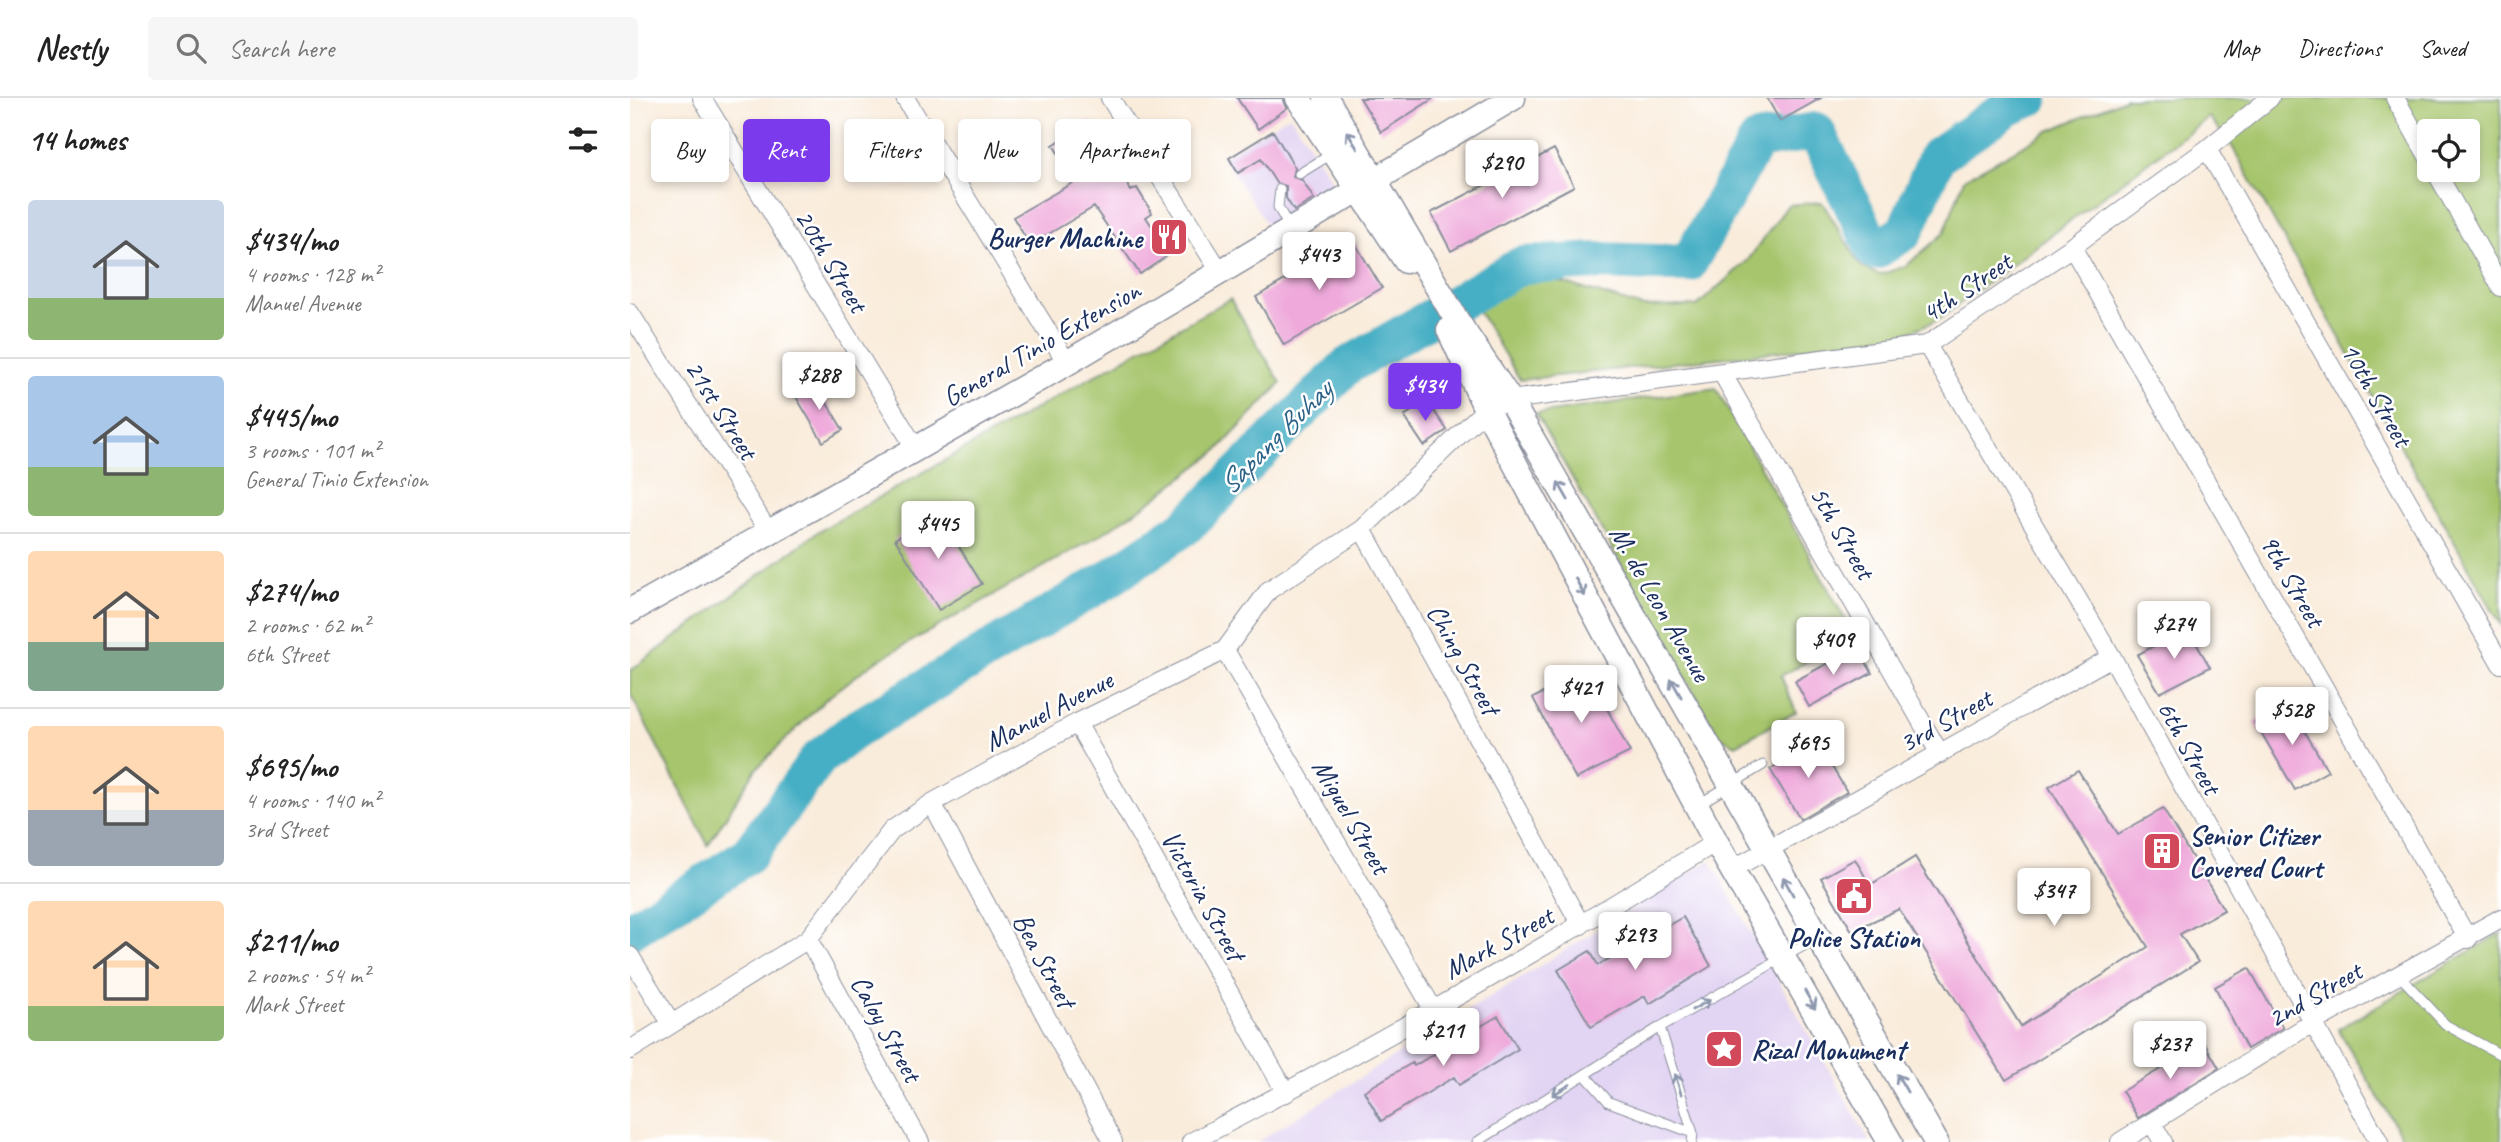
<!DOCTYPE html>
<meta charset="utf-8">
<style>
:root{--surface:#fff;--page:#f6f6f6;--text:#222;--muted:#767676;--line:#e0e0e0;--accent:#7c3aed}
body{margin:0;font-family:Caveat,sans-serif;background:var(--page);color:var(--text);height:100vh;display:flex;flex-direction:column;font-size:26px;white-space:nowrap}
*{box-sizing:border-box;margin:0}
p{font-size:23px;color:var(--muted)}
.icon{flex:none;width:38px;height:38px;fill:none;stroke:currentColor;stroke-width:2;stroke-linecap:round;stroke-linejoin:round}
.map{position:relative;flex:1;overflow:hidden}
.details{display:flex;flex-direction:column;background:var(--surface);width:630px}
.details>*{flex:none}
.hud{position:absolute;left:21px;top:21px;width:665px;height:63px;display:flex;gap:14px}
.tools{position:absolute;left:1787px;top:21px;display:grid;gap:14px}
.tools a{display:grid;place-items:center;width:63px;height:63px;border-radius:7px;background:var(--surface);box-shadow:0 4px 10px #0003;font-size:35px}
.price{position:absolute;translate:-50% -60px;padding:0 16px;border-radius:7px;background:#fff;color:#222;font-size:23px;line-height:46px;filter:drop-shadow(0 2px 4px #0008)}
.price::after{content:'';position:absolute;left:50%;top:42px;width:21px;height:16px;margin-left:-10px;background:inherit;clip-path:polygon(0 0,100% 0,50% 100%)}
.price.selected{background:var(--accent);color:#fff}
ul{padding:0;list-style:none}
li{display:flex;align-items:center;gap:21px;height:175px;padding:0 28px}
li+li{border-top:2px solid var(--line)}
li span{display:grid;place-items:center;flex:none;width:196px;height:140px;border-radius:7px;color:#555}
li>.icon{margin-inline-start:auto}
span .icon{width:84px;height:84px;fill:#fffc;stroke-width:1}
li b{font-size:30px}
h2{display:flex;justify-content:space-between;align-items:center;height:84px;padding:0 28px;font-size:30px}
.chip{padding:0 24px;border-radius:7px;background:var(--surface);box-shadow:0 4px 10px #0003;font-size:24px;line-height:63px}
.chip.selected{background:var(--accent);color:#fff}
header{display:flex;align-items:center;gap:42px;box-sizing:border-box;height:98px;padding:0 35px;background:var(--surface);border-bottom:2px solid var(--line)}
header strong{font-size:33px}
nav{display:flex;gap:38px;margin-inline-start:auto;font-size:24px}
.search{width:490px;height:63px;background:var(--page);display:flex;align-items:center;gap:18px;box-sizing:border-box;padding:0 24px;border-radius:7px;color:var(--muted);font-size:26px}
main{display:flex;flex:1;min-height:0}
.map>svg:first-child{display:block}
</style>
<header>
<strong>Nestly</strong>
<div class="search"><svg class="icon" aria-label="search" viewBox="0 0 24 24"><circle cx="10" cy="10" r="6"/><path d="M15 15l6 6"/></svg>Search here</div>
<nav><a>Map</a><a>Directions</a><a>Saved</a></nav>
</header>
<main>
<section class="details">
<h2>14 homes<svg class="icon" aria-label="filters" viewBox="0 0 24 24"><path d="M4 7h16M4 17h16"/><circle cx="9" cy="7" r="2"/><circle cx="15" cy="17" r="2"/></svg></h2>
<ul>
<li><span style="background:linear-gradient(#c9d6e8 70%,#8fb573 0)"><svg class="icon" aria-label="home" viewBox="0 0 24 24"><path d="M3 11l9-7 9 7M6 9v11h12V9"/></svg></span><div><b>$434/mo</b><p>4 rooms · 128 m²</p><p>Manuel Avenue</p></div></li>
<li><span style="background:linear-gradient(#a9c7e8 65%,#8fb573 0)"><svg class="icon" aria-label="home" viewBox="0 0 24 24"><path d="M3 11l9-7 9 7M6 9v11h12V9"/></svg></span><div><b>$445/mo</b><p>3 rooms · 101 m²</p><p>General Tinio Extension</p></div></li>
<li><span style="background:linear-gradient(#ffd9b3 65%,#7fa58c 0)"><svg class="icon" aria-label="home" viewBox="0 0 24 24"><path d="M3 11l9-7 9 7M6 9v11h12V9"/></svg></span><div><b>$274/mo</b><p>2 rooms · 62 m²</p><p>6th Street</p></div></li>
<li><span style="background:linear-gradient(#ffd9b3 60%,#9aa5b1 0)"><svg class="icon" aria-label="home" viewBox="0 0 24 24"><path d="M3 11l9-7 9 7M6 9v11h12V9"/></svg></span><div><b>$695/mo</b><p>4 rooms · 140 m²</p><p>3rd Street</p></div></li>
<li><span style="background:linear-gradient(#ffd9b3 75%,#8fb573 0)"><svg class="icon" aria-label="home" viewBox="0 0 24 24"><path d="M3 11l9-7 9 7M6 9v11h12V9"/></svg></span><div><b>$211/mo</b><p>2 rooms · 54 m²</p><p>Mark Street</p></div></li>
</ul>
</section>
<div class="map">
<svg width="1871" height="1044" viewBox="0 0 1871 1044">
<rect width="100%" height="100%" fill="#fff"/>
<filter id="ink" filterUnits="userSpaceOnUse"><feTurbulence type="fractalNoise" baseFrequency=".0143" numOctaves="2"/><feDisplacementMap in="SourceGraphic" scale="14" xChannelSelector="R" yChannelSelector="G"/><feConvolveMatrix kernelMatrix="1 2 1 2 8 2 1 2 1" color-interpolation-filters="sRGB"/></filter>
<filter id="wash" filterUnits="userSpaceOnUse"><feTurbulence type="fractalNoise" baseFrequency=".00686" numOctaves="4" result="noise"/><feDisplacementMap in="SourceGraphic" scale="28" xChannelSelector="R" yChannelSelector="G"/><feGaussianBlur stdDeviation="1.57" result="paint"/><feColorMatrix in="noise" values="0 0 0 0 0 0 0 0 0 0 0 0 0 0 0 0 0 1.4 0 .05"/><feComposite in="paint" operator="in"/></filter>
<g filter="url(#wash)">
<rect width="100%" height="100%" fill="#f9ecdb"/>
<path fill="#e2d4f3" d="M660 17 711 97 645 139 593 59Z
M1080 762 1240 1044H627Z"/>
<path fill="#a6c56c" stroke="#607a65" stroke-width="2" fill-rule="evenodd" d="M1497 0H1871V527L1603 50 1579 19 1308 222 1261 241 890 282 839 198 895 173 1013 209 1067 208 1118 162 1158 107 1192 104 1231 168 1249 177 1276 168 1314 135 1334 81 1419 33ZM1799 33H1838V72H1799Z
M600 201 651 285 587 353 517 406 470 437 243 565 196 601 126 671 78 747 0 595V573L186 435Z
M1086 290 1224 537 1151 578 1166 614 1106 647 1089 639 906 316Z
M1871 835V1044H1775L1708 931Z"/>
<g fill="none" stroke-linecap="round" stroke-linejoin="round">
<path stroke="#46afc5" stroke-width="38" d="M0 833 118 757 189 660 226 631 477 482 555 429 717 268 892 167 968 163 1058 166 1127 43 1186 33 1245 153 1275 134 1307 58 1379 9 1400 0"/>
</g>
<g id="blocks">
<path fill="#efaadb" d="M607 0H653L657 10 628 31Z
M730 0H804L751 34Z
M1137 0H1191L1150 23Z
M461 23 501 93 507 90 522 115 516 119 540 156 510 176 464 109 400 147 383 119 446 83 423 47Z
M643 33 665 70 663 79 672 82 684 101 664 113 656 100V88L646 85 631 61 608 75 599 60Z
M924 51 944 88 821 153 801 115Z
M723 142 752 190 654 247 626 199Z
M185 285 213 332 193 344 165 297Z
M797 303 817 332 794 348 774 318Z
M308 415 352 486 309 512 265 441Z
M1557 530 1580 569 1530 595 1507 557Z
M1228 549 1242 575 1179 609 1165 583Z
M957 573 1000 654 946 681 903 600Z
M1658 605 1698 673 1665 692 1625 624Z
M1187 644 1217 694 1170 721 1140 671Z
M1448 672 1488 736 1533 711 1594 812 1550 836 1568 864 1376 982 1269 811 1222 833 1191 780 1225 761 1240 787 1285 759 1391 928 1518 849 1419 689Z
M1053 819 1081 868 1019 906 1015 898 961 929 928 872 960 853 968 867Z
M1619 870 1653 930 1617 951 1585 889Z
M868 918 888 951 829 987 824 979 751 1023 734 993 782 965 784 968Z
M1575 946 1589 970 1508 1020 1492 993Z"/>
</g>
</g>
<g filter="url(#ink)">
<use href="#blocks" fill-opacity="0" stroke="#8a8e9c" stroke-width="2"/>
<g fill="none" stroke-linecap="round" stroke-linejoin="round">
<defs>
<path id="lane" d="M669 76 703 55
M650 91 648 109 660 131
M1069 706 1133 667
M1770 878 1816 927 1871 957
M1030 929 1063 1035 1062 1044
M956 978 979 1004 1063 1035
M847 1044 1030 929 1186 841"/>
<path id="street" d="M72 0 286 351
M275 0 437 265
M480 0 591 175
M1765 0 1799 60
M1577 51 1871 566
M1805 72 1871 189
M1442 149 1838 841
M0 215 140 436
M1297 247 1482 559 1749 1044
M1092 275 1310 656
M732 431 951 827
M595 552 803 911
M447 625 656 995
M302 705 483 1044
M1101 772 1482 559
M178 841 290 1044
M0 858 41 925
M0 952 178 841 262 732 302 705 447 625 595 552 639 492 732 431 856 311 880 302 1297 247 1442 149 1577 51 1640 0
M1522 1025 1533 1044
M561 1044C740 951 915 850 1086 744
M1490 1044 1682 925 1871 820"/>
<path id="secondary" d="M668 0 776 163
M696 0 829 226 880 302 1306 1044
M819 232 856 311 1086 744 1260 1044
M0 513 437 265 883 0"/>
</defs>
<use href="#lane" stroke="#8a8e9c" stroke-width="11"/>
<use href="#street" stroke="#8a8e9c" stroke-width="20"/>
<use href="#secondary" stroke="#8a8e9c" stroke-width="27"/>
<use href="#lane" stroke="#fff" stroke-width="9"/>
<use href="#street" stroke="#fff" stroke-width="18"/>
<use href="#secondary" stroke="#fff" stroke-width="24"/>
</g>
<defs><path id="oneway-shaft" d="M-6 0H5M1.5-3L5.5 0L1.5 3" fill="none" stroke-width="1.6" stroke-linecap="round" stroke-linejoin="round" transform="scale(1.75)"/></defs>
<g stroke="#8d97ae">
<use href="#oneway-shaft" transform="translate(722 42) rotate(-122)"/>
<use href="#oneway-shaft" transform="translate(933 393) rotate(-120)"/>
<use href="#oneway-shaft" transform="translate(950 489) rotate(62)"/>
<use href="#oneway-shaft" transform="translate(1046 590) rotate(-120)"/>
<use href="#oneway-shaft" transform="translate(1158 788) rotate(-119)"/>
<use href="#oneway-shaft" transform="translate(1180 902) rotate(60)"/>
<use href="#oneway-shaft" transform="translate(1071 907) rotate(-29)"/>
<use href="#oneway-shaft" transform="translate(1272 985) rotate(-120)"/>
<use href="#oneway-shaft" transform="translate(1048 986) rotate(-107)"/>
<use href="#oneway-shaft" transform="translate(931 992) rotate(149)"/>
</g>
</g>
<defs>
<symbol id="restaurant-square" viewBox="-11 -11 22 22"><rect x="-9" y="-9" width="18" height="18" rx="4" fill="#d1495b" stroke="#fff"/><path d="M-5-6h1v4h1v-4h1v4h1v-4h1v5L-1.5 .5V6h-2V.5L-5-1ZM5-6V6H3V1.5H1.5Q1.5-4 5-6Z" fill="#fff"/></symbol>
<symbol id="building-square" viewBox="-11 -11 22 22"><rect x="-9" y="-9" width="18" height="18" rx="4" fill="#d1495b" stroke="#fff"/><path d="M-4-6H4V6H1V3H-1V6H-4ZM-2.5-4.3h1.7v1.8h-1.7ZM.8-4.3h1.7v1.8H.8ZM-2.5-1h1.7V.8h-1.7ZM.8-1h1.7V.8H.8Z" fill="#fff"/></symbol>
<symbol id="civic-square" viewBox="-11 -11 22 22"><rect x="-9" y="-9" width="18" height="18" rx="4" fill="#d1495b" stroke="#fff"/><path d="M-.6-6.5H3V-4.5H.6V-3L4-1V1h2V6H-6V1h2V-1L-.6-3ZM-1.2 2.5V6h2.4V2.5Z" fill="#fff"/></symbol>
<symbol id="sight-square" viewBox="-11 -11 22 22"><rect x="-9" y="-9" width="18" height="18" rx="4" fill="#d1495b" stroke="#fff"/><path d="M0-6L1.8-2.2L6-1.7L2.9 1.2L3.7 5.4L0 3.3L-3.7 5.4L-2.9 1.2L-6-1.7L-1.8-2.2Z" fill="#fff"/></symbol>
</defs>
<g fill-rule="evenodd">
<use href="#restaurant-square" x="517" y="117" width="44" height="44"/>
<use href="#building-square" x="1510" y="731" width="44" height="44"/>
<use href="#civic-square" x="1202" y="776" width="44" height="44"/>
<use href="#sight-square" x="1072" y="929" width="44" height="44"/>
</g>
<g text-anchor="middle" stroke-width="5" stroke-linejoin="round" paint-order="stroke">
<g font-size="28" font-weight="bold" fill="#1b2f5e" stroke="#fff" text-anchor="start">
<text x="512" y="149" text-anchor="end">Burger Machine</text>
<text x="1559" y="747">Senior Citizer<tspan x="1559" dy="32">Covered Court</tspan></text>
<text x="1224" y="849" text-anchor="middle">Police Station</text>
<text x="1121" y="961">Rizal Monument</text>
</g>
<g font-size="28" fill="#1b2f5e" stroke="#fff">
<text transform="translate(202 162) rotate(59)" y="10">20th Street</text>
<text transform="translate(1336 189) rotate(-34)" y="10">4th Street</text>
<text transform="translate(411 245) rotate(-30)" y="10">General Tinio Extension</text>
<text transform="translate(1747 296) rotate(60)" y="10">10th Street</text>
<text transform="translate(92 311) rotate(58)" y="10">21st Street</text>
<text transform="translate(1213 434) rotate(60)" y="10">5th Street</text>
<text transform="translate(1663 482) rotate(60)" y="10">9th Street</text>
<text transform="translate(1031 505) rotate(60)" y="10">M. de Leon Avenue</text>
<text transform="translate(834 561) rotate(61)" y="10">Ching Street</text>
<text transform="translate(418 612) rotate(-28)" y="10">Manuel Avenue</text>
<text transform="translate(1315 622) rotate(-29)" y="10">3rd Street</text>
<text transform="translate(1560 649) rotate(61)" y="10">6th Street</text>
<text transform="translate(722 718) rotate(60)" y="10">Miguel Street</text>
<text transform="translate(574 797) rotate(61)" y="10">Victoria Street</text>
<text transform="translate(868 844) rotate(-29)" y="10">Mark Street</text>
<text transform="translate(415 862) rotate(62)" y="10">Bea Street</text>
<text transform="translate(1684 896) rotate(-30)" y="10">2nd Street</text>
<text transform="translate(257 930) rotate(61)" y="10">Caloy Street</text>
</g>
<g font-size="30" font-style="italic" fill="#2c6287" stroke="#fff">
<text transform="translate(645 339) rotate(-45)" y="10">Sapang Buhay</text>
</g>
</g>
</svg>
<div class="tools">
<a><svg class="icon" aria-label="locate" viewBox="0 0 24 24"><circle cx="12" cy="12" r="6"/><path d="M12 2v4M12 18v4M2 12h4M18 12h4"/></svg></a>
</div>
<b class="price" style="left:872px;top:102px">$290</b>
<b class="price" style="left:689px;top:194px">$443</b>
<b class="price" style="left:189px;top:314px">$288</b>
<b class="price selected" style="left:795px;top:325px">$434</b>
<b class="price" style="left:308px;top:463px">$445</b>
<b class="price" style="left:1544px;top:563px">$274</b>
<b class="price" style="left:1203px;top:579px">$409</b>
<b class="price" style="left:951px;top:627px">$421</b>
<b class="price" style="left:1662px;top:649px">$528</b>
<b class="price" style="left:1178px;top:682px">$695</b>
<b class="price" style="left:1424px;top:830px">$347</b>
<b class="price" style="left:1005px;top:874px">$293</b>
<b class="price" style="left:813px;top:970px">$211</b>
<b class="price" style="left:1540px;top:983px">$237</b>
<div class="hud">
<a class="chip">Buy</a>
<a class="chip selected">Rent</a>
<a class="chip">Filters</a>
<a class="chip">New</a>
<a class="chip">Apartment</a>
</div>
</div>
</main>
